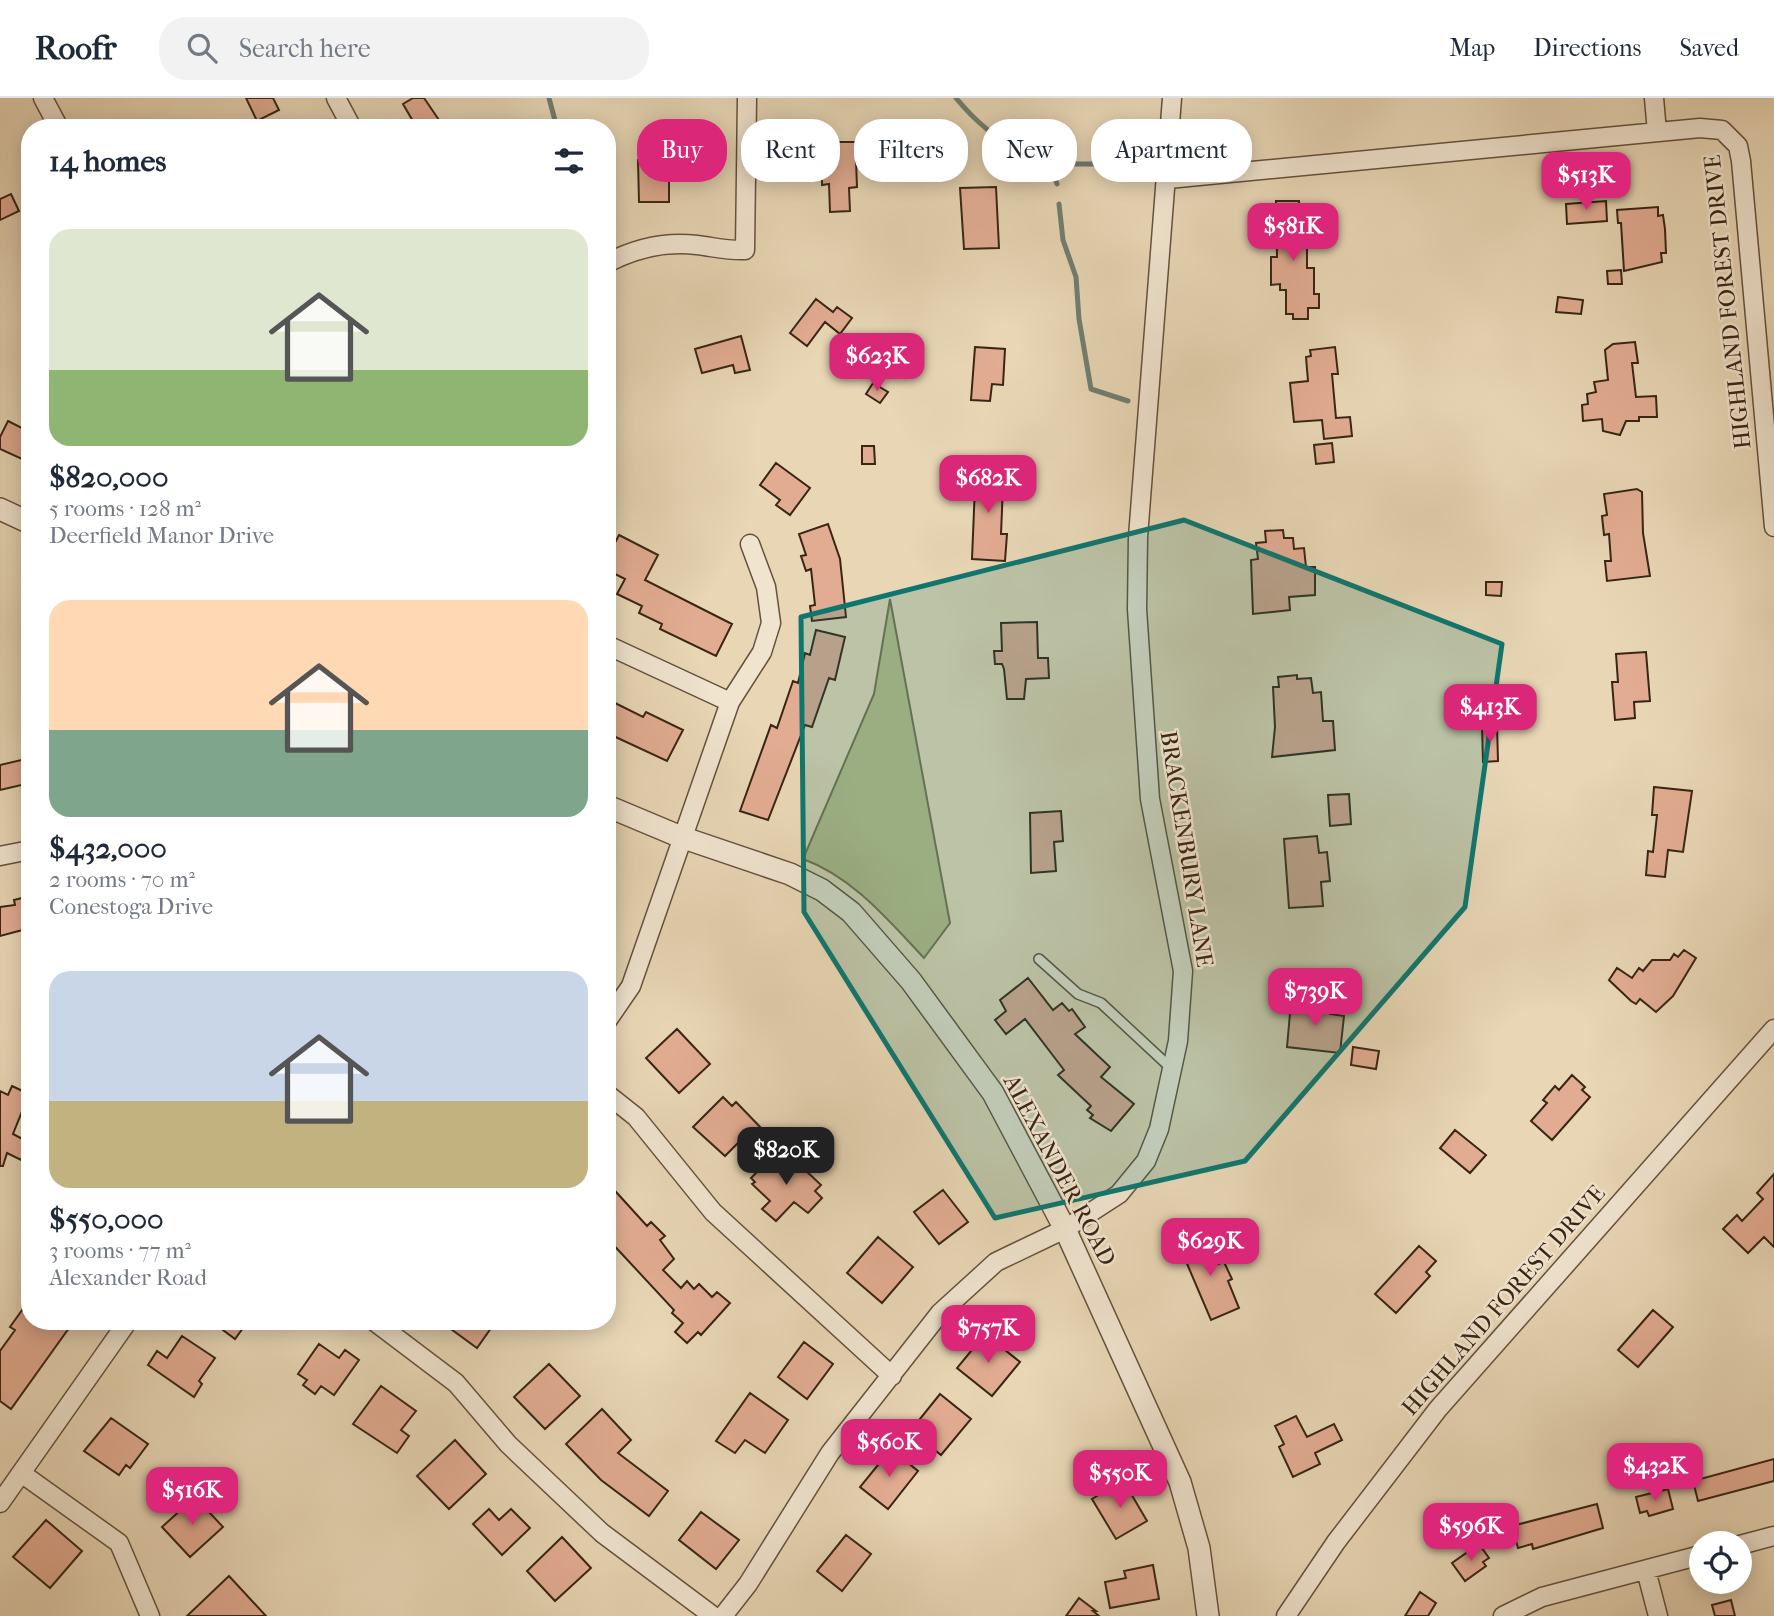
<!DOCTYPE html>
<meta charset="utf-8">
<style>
:root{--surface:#fff;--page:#f2f2f3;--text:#1f2937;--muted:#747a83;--line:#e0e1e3;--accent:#db2777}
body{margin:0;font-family:"IM FELL French Canon",serif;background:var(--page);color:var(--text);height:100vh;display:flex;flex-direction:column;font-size:26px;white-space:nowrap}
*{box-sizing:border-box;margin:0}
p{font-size:23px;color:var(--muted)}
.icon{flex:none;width:38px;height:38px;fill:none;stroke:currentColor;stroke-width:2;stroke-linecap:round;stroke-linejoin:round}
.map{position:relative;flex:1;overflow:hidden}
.sheet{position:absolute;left:21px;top:21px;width:595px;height:1211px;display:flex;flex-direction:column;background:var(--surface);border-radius:28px;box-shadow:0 4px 18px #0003}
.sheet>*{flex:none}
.guide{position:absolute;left:637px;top:21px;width:665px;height:63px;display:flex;gap:14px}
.controls{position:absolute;left:1689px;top:1433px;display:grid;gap:14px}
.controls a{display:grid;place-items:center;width:63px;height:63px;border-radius:50%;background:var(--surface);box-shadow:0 4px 18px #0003;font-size:35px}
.price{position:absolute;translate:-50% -60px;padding:0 16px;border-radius:14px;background:var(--accent);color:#fff;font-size:23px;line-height:46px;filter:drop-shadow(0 2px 4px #0008)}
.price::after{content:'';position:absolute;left:50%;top:42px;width:21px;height:16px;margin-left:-10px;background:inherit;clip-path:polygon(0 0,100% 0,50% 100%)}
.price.on{background:#222;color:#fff}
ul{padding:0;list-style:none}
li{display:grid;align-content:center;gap:14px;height:371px;padding:0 28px}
li span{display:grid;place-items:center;height:217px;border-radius:21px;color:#555}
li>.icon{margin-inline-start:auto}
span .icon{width:126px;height:126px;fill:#fffc;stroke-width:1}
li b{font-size:30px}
h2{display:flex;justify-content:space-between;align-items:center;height:84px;padding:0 28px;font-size:30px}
.chip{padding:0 24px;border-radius:28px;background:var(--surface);box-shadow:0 4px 18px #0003;font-size:24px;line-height:63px}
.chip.on{background:var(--accent);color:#fff}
header{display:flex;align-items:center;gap:42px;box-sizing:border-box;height:98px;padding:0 35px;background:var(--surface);border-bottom:2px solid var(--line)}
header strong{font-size:33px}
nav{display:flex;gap:38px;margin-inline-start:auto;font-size:24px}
.search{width:490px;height:63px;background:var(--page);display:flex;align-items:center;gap:18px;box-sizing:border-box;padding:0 24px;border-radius:28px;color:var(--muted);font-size:26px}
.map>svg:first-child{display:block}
</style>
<header>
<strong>Roofr</strong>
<div class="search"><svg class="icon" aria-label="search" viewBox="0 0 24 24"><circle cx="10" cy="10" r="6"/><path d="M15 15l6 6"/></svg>Search here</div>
<nav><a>Map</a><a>Directions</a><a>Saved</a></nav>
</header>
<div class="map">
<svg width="1774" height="1518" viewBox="0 0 1774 1518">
<rect width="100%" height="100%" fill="#e8d6b5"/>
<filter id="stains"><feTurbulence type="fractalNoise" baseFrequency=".00286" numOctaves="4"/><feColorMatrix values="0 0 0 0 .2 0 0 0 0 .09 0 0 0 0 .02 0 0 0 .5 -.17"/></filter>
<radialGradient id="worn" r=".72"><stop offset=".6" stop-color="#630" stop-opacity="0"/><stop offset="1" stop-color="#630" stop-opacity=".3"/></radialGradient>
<path fill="#bdbc88" stroke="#7b704e" stroke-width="2" d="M890 501 950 825 924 860C889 823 853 779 803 761L874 596Z"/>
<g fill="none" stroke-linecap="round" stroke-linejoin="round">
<path stroke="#717e72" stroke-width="5" d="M549 0 557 30
M956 0C979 28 1010 54 1047 58L1057 86
M1051 66H1094L1120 72 1154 64
M1059 106 1063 142 1076 179 1079 221 1091 291 1128 303"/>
</g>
<path fill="#e2ac92" stroke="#392514" stroke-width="2" d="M246 0H273L279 12 257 23Z
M413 0H424L441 25 434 30H417L403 6Z
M836 44H863L864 62H856L857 89 849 90 850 113 830 114 829 86 822 87V76H819L817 50 837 49Z
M641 55H669V104H639L638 62H642Z
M996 89 999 150 964 151 960 90Z
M11 96 19 113 0 122V101Z
M1276 103H1299L1302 150H1307V170H1314V196H1319V210H1308V221H1293V216H1286V192H1280V186L1271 187V159H1277Z
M1606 103 1607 123 1567 126 1566 106Z
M1658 109V118L1663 117 1665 131 1666 155H1661L1662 164 1624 173 1621 125H1618L1617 112Z
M1621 172 1622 186H1608L1607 173Z
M1558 199 1583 202 1581 216 1556 214Z
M816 201 833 214 837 209 852 220 840 236 825 224 807 248 790 235Z
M741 238 750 272 735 275 733 267 702 275 695 251Z
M1635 244 1638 265H1632L1636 299 1656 298 1657 319H1639V323H1626L1620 337 1603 333 1602 321 1583 323 1582 307 1588 306 1587 296 1596 294 1594 284 1608 282 1605 252 1613 246Z
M975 249 1005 251 1003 287 992 286 990 303 971 302Z
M1335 249 1338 276H1332L1336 320 1350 319 1352 338 1324 341 1322 322 1294 324 1290 285 1308 283 1306 259 1311 258 1310 252Z
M873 285 888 294 880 305 866 296Z
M8 323 30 334V346L22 361 0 351V339Z
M1332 345 1334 364 1316 366 1314 347Z
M862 348H874L875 366H862Z
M976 364H997V388H1003L1001 436H1007L1005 463 972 461Z
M776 365 810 390 790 417 776 407 780 402 760 387Z
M1637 391 1642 394 1643 435 1650 478 1607 483 1605 463H1611L1609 436 1604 437 1602 418 1607 417 1604 396Z
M828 426 840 461 846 519 812 523 810 508 815 507 811 471 806 473 801 458 806 457 799 436Z
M1283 432 1284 440H1293L1294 451 1304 450 1306 469H1315V497L1289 499 1290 512 1253 516 1251 462 1258 461 1256 445 1266 444 1265 433Z
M619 437 658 457 645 482 732 526 716 558 660 531 662 526 639 515 642 508 617 496 625 481 607 472V460Z
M1486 484H1502L1501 498 1486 497Z
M1037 524 1038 560H1048L1049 580 1026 581 1024 601H1007L1004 571 1002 566H995L994 553H1002L1001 525Z
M816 532 845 539 835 582 829 580 812 629 805 627 768 722 740 713 771 627 777 630 793 583 798 585 805 555 810 557Z
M1646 554 1650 603 1634 604 1635 620 1615 622 1612 584H1618L1616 556Z
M1297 577V581L1311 580 1313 595 1321 594 1323 623H1333L1335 652 1272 659 1275 629 1273 589H1279L1278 579Z
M607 601 643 619 646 614 683 632 667 663 607 635Z
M1497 627 1498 663 1483 664 1482 628Z
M30 660V685L0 692V667Z
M1654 689 1692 693 1683 754 1668 752 1665 779 1646 777 1648 753 1653 754 1657 717H1652Z
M1349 696 1351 726 1330 728 1328 697Z
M1061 713 1063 743 1054 744 1056 773 1031 775 1030 715Z
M1317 738 1319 755 1327 754 1330 783 1321 784 1323 808 1289 810 1284 741Z
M30 798V830L0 838V809L15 807 14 802Z
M1684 852 1696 860 1673 898 1656 914 1640 901 1636 906 1631 903 1609 882 1617 870 1632 880 1639 870 1643 873 1652 862H1670L1674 856 1678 859Z
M1028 880 1053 912 1062 905 1069 913 1072 911 1085 929 1075 936 1110 969 1101 979 1134 1006 1111 1033 1090 1020 1093 1017 1087 1012 1091 1008 1058 977 1064 972 1025 921 1006 936 995 922 1006 913 1000 902Z
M1291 904 1330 908V916L1344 918 1340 955 1287 949Z
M677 931 710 966 679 995 646 960Z
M1353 949 1379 953 1376 971 1351 967Z
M1572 977 1585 989 1582 992 1590 999 1552 1042 1531 1023 1547 1005 1543 1002 1555 988 1559 992Z
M12 988 29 996 13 1036 30 1045 21 1062 7 1055 3 1068H0V993L8 997Z
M723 999 732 1008 736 1004 763 1032 746 1049 740 1043 725 1058 693 1029Z
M1455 1032 1486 1057 1470 1075 1440 1050Z
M778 1053 798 1073 802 1069 821 1087 815 1093 822 1100 808 1115 794 1104 776 1123 762 1111 770 1103 752 1086 755 1084 751 1080Z
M1774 1076V1149L1764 1139 1748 1155 1723 1131 1737 1117 1742 1123 1763 1101 1757 1095Z
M607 1084 647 1128 651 1124 665 1138 660 1142 674 1161 663 1172 681 1190 687 1183 694 1191 699 1186 712 1199 717 1194 730 1205 701 1237 698 1234 687 1245 675 1234 683 1225 672 1215 674 1212 607 1140Z
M943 1092 968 1124 939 1146 914 1114Z
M1202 1137 1215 1167 1224 1164 1232 1181 1228 1183 1239 1210 1211 1222 1179 1147Z
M878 1139 913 1169 882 1205 847 1175Z
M1419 1148 1436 1163 1426 1174 1430 1178 1396 1215 1375 1196Z
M30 1201V1223H74L11 1311 0 1303V1253L15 1232 10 1229Z
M1653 1212 1673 1229 1638 1269 1618 1252Z
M211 1223H248L235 1241Z
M440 1223H496L477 1250Z
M985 1236 1020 1264 992 1298 957 1270Z
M182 1238 215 1260 199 1283 202 1286 194 1299 148 1267 157 1253 167 1260Z
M804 1244 833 1266 807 1301 778 1279Z
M319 1246 339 1260 345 1252 359 1262 334 1297 321 1288 315 1296 303 1287 307 1282 298 1276Z
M549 1266 580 1298 545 1331 514 1299Z
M381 1288 416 1313 401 1332 409 1338 397 1355 353 1326Z
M750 1295 788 1322 765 1355 745 1342 735 1355 716 1343Z
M940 1296 971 1321 941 1357 911 1332Z
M602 1311 631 1342 618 1355 668 1393 649 1418 601 1382 566 1346Z
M1296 1318 1307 1339 1334 1326 1342 1342 1315 1355 1320 1366 1293 1379 1279 1349 1284 1346 1275 1328Z
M111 1320 148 1346 130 1370 126 1367 119 1377 84 1353Z
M455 1342 486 1376 449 1411 417 1378Z
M891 1351 918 1373 888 1411 860 1389Z
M1687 1355 1691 1372 1677 1376 1672 1359Z
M1774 1361V1383L1698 1403 1693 1383Z
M1123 1382 1147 1423 1116 1441 1092 1401Z
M1668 1391 1673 1411 1649 1418 1647 1413 1640 1415 1636 1399Z
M195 1399 223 1429 190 1459 162 1429Z
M1597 1406 1603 1430 1533 1451 1532 1446 1518 1450 1512 1428Z
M489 1411 499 1422 511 1411 530 1430 502 1457 473 1426Z
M701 1414 739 1442 716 1471 679 1442Z
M46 1422 82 1453 50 1490 13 1459Z
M846 1437 871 1456 842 1493 817 1473Z
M562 1439 591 1470 555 1503 527 1473Z
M1479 1446 1489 1460 1483 1464 1486 1468 1465 1483 1452 1465Z
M1153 1467 1159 1501 1110 1510 1105 1484 1126 1480 1124 1473Z
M229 1478 266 1518H187Z
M1420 1494 1436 1505 1428 1518H1405Z
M1079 1500 1096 1513H1093L1099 1518H1066Z
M1731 1502 1735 1518H1715L1712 1507Z"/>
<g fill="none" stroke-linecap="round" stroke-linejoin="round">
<defs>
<path id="service" d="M1039 861 1078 896 1101 905 1172 971"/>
<path id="minor" d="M43 0 59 30
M336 0 352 30
M1654 0 1657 34
M1168 81 1700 30 1722 32 1738 48 1741 63 1774 429
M607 165C634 151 666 143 697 147 714 149 728 153 745 152L747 0
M607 547 730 604
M0 758 30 752
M607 923 631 888 730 604 762 554 771 525 766 489 750 446
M607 996 636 1019 713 1114 892 1278
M374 1223 456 1285 508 1346 602 1435 713 1518
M21 1375 119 1445 150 1518
M0 1405 128 1223
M1740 1447 1774 1438
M1646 1472 1658 1518
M723 1518 748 1486 830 1355 940 1215 996 1164 1065 1131 1119 1096 1146 1063 1159 1031 1178 943 1183 873 1150 701 1137 511 1138 439 1172 0
M1286 1518 1336 1444 1438 1311 1774 931
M1503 1518 1542 1499 1701 1457"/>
<path id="tertiary" d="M0 411 30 425
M607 708 681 739 790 776 822 792 851 814 911 883 993 995 1065 1131 1180 1384 1199 1450 1208 1518"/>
</defs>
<use href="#service" stroke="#65513c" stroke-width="12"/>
<use href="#minor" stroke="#65513c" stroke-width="21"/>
<use href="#tertiary" stroke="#65513c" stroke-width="24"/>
<use href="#service" stroke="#f0e4cf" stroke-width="9"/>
<use href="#minor" stroke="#f0e4cf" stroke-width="18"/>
<use href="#tertiary" stroke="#f0e4cf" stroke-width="21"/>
</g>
<path fill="#0f766e" fill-opacity="0.2" stroke="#0f766e" stroke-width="5" stroke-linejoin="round" d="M1184 422 1502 546 1465 809 1245 1063 995 1120 804 814 801 519Z"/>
<g text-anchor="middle" stroke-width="5" stroke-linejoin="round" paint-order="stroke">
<g font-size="23" fill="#392514" stroke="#f0e4cf">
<text transform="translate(1727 204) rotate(-96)" y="8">HIGHLAND FOREST DRIVE</text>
<text transform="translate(1187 751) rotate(81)" y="8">BRACKENBURY LANE</text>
<text transform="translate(1060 1072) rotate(62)" y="8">ALEXANDER ROAD</text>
<text transform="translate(1503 1202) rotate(-49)" y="8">HIGHLAND FOREST DRIVE</text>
</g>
</g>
<rect width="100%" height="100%" filter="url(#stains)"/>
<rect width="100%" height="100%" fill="url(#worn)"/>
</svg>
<div class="controls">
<a><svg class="icon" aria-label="locate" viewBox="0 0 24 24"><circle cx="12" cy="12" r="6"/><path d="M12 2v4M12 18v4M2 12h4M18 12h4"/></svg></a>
</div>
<b class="price" style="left:1586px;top:114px">$513K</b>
<b class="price" style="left:1293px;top:165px">$581K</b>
<b class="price" style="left:877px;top:295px">$623K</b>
<b class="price" style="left:988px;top:417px">$682K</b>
<b class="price" style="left:1490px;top:646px">$413K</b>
<b class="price" style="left:1315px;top:930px">$739K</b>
<b class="price on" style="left:786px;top:1089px">$820K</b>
<b class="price" style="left:1210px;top:1180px">$629K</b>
<b class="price" style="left:988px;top:1267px">$757K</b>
<b class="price" style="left:889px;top:1381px">$560K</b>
<b class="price" style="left:1655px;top:1405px">$432K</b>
<b class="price" style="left:1120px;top:1412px">$550K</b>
<b class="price" style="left:192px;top:1429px">$516K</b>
<b class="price" style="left:1471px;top:1465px">$596K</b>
<div class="guide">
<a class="chip on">Buy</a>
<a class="chip">Rent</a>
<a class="chip">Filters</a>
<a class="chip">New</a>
<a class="chip">Apartment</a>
</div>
<section class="sheet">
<h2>14 homes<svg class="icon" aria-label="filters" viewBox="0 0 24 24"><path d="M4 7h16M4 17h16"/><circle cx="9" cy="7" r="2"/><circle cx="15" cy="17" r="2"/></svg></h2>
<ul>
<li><span style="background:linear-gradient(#dfe7d0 65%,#8fb573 0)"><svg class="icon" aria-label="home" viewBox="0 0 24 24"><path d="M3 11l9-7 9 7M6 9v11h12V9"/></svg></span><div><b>$820,000</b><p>5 rooms · 128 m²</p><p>Deerfield Manor Drive</p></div></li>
<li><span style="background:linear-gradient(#ffd9b3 60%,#7fa58c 0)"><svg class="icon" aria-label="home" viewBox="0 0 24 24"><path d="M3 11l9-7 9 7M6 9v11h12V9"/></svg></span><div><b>$432,000</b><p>2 rooms · 70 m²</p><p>Conestoga Drive</p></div></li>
<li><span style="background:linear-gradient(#c9d6e8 60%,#c2b280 0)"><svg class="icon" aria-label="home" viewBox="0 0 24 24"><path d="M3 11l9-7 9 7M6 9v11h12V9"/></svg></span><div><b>$550,000</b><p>3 rooms · 77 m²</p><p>Alexander Road</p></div></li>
</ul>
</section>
</div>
